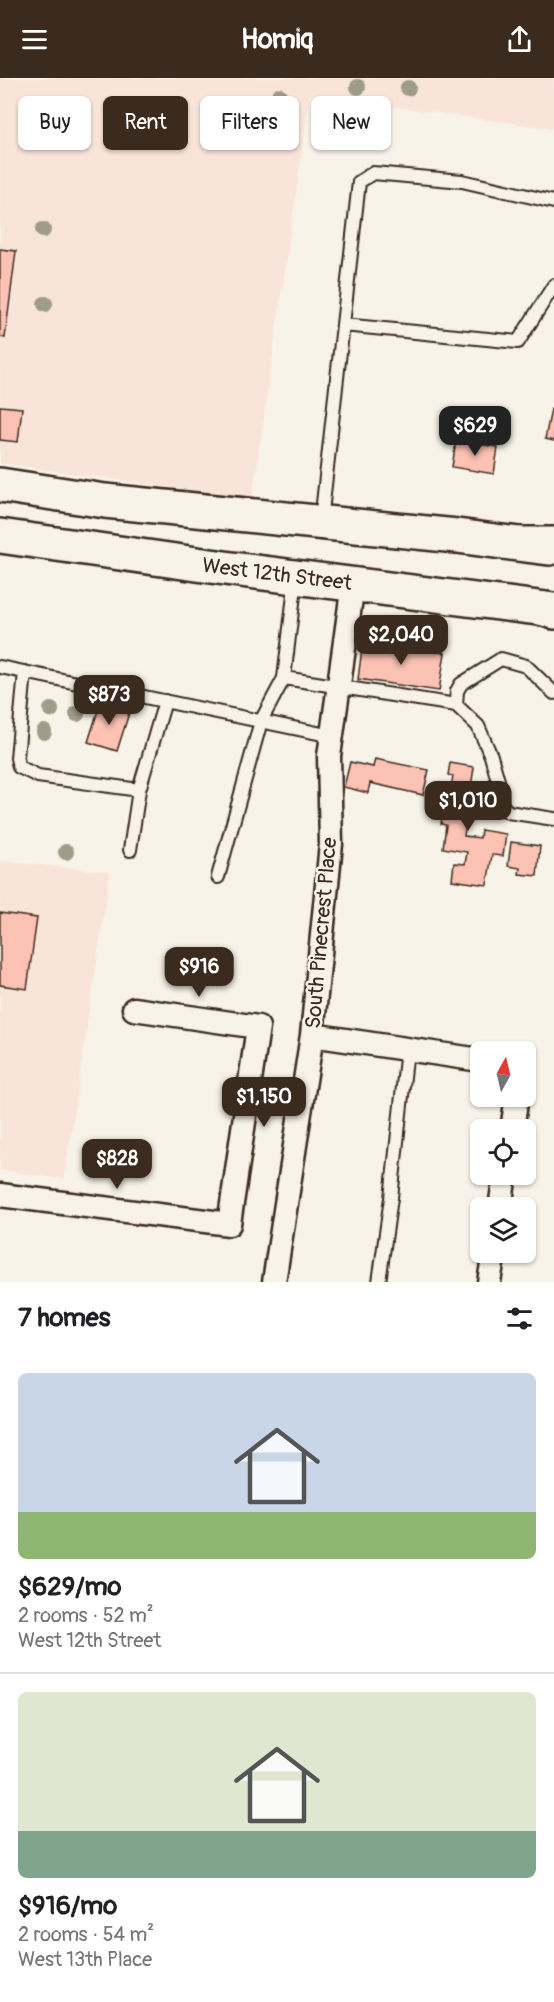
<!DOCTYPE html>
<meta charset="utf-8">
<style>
:root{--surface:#fff;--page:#f6f6f6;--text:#202124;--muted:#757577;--line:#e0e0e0;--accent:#3b2a1e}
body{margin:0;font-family:Pangolin,sans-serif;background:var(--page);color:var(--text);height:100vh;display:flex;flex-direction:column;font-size:22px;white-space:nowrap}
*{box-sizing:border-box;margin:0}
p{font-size:20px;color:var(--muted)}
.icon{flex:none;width:33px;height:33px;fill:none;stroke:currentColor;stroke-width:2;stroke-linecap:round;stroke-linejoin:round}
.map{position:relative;height:1204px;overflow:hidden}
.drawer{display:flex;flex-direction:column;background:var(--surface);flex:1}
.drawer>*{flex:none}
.banner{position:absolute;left:18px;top:18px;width:519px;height:54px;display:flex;gap:12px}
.needle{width:39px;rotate:8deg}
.controls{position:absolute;left:470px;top:963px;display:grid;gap:12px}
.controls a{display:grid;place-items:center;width:66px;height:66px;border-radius:9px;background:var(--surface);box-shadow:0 2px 4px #0004;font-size:30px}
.price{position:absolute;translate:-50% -51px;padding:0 14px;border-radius:12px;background:var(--accent);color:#fff;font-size:20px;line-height:39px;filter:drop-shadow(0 2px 3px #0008)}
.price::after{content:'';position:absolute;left:50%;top:36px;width:18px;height:14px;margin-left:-9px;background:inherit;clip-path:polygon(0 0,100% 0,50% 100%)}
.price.active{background:#222;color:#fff}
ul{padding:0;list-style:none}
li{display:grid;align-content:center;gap:12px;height:318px;padding:0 18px}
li+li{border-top:2px solid var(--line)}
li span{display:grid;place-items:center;height:186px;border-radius:9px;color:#555}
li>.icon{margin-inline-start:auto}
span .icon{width:108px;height:108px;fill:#fffc;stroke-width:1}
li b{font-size:26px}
h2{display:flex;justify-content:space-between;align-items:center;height:72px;padding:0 18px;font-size:26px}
.pill{padding:0 21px;border-radius:9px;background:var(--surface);box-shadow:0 2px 4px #0004;font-size:21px;line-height:54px}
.pill.active{background:var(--accent);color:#fff}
header{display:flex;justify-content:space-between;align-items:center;height:78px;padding:0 18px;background:var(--accent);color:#fff;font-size:27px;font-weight:800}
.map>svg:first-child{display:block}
</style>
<header><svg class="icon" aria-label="menu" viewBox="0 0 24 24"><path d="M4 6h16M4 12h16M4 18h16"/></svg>Homiq<svg class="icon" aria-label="share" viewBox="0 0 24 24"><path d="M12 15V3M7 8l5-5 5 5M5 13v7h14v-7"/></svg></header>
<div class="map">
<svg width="554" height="1204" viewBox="0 0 554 1204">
<rect width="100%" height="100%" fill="#f7f3e8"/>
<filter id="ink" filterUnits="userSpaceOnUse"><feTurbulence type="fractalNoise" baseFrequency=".0167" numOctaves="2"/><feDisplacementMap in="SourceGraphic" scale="12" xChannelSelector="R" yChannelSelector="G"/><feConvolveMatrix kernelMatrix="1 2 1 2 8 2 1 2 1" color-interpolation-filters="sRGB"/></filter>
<g filter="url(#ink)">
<path fill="#f8e4d8" d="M0 0H554V51L310 17 252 421 0 385Z
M0 783 110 794 64 1101 0 1092Z"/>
<path fill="#fcc2b3" stroke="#3b2a1e" stroke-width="1.5" d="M0 171 16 173 5 260 0 259Z
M0 328 22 330 18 364 0 362Z
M551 331H554V363L545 361Z
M456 363 498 369 494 396 452 389Z
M363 563 445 575 439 613 358 601Z
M101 623 130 632 117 673 88 664Z
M375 681 429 692 423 717 370 705 368 715 344 709 350 684 373 689Z
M450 685 474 689 464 758 480 760 481 752 506 756 503 778 492 777 487 807 452 802 454 785 465 786 467 774 443 770 446 747 441 746 443 733 447 734 453 698 448 697Z
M511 764 540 768 537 798 519 796 520 790 508 788Z
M0 835 37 840 27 911 0 907Z"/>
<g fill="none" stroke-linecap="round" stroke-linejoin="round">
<defs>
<path id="lane" d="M343 247 518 264 554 207
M321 443 359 104 373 95 462 103 554 124
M0 589 332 658
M25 594 17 680 19 689 38 698 139 712
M284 600 456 627 478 648 491 678 499 706 501 726 508 734 554 741
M456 627 457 613 461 606 501 581 526 588 554 615
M130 772 139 712 165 623
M218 799 261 643 284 600 296 500
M379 1204 391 1120 407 971"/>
<path id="street" d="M312 957 480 982
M512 1052 517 1018
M0 1117 229 1146 258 949 134 931
M500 1130 505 1096
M274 1204 312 957 331 766 329 678 353 506
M489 1204 494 1174"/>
<path id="primary" d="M0 407 105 423 457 458 549 470
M0 458 232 491 554 532"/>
<path id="highway" d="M520 466H554
M544 531 554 534"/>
</defs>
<use href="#lane" stroke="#3b2a1e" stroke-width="16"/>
<use href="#street" stroke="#3b2a1e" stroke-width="27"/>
<use href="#primary" stroke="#3b2a1e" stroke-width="38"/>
<use href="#highway" stroke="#3b2a1e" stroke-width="38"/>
<use href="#lane" stroke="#f7f3e8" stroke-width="12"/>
<use href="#street" stroke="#f7f3e8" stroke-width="22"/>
<use href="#primary" stroke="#f7f3e8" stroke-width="33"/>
<use href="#highway" stroke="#f7f3e8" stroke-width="33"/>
</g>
<g fill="#9f9c89">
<circle cx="358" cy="9" r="8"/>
<circle cx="408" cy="10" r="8"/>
<circle cx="279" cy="17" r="8"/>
<circle cx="43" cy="152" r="8"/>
<circle cx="45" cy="226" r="8"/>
<circle cx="51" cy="632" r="8"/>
<circle cx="77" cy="636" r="8"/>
<circle cx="44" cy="654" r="8"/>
<circle cx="66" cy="774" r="8"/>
</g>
</g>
<g text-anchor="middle" stroke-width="5" stroke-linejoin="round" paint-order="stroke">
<g font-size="21" fill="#3b2a1e" stroke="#f7f3e8">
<text transform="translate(277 496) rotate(7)" y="7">West 12th Street</text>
<text transform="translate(321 855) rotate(-85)" y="7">South Pinecrest Place</text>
</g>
</g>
</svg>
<div class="controls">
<a><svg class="needle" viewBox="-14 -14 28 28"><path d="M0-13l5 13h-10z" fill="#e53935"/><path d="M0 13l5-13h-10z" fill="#757577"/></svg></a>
<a><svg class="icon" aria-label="locate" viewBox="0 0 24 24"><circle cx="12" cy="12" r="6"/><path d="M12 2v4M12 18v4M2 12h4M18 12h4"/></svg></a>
<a><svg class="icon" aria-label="layers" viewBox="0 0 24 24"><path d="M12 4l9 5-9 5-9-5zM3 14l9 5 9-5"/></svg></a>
</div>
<b class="price active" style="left:475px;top:379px">$629</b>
<b class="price" style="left:401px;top:588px">$2,040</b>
<b class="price" style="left:109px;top:648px">$873</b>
<b class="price" style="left:468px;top:754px">$1,010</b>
<b class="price" style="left:199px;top:920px">$916</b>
<b class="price" style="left:264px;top:1050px">$1,150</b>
<b class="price" style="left:117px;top:1112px">$828</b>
<div class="banner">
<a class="pill">Buy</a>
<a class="pill active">Rent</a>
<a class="pill">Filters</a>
<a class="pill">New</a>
</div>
</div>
<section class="drawer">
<h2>7 homes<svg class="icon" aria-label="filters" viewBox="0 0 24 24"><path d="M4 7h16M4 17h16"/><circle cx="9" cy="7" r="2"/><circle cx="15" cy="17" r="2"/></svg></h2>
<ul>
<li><span style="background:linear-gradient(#c9d6e8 75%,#8fb573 0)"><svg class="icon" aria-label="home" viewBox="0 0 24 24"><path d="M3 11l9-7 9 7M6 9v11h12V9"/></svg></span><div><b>$629/mo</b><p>2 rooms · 52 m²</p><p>West 12th Street</p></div></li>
<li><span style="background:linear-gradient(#dfe7d0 75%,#7fa58c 0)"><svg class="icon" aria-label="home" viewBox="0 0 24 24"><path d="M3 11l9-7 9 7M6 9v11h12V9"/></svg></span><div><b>$916/mo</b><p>2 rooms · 54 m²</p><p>West 13th Place</p></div></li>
</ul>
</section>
